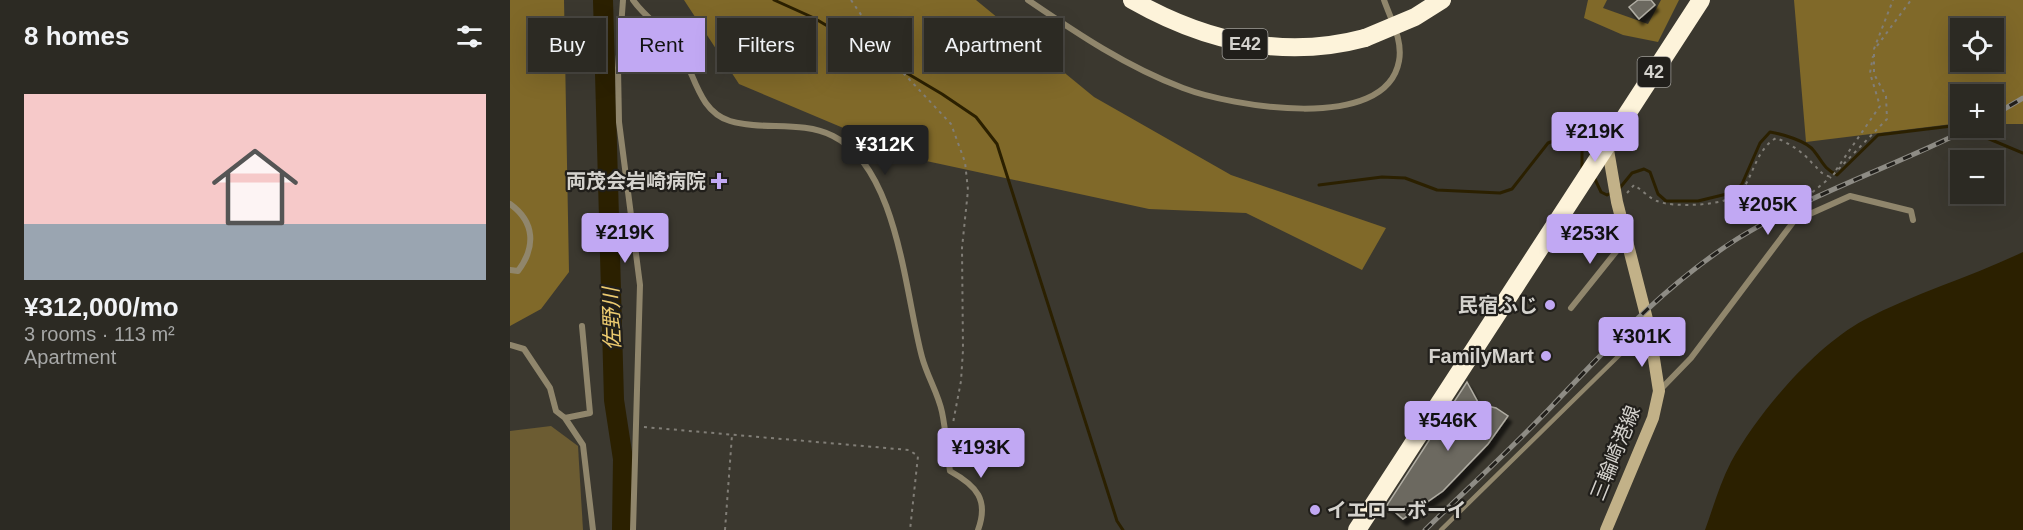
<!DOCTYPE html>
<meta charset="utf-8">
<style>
:root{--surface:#2c2a23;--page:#34322b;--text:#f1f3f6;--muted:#a6a7a6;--line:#484641;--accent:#c1a8f3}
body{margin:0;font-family:Arial,"Noto Sans JP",sans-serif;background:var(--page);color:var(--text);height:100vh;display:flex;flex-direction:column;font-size:22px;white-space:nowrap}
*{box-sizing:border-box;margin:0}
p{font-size:20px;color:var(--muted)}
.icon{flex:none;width:33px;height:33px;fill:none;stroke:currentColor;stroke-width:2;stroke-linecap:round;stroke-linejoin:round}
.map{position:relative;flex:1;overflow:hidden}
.details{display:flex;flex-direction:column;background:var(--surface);width:510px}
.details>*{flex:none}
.hud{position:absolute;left:18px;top:18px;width:570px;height:54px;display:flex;gap:12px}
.fabs{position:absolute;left:1440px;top:18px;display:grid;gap:12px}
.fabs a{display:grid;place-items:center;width:54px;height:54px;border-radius:0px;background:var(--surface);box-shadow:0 6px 24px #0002,0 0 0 2px var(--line);font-size:30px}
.price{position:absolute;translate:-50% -51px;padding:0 14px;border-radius:6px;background:var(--accent);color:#111;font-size:20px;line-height:39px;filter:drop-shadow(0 2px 3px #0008)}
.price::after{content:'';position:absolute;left:50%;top:36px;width:18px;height:14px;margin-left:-9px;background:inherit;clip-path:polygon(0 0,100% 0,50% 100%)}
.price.on{background:#222;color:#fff}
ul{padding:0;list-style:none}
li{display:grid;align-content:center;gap:12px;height:318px;padding:0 24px}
li span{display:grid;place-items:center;height:186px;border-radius:0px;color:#555}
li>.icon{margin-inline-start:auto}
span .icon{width:108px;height:108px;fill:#fffc;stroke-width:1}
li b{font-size:26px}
h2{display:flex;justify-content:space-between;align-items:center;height:72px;padding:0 24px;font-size:26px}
.pill{padding:0 21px;border-radius:0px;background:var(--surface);box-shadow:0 6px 24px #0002,0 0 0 2px var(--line);font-size:21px;line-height:54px}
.pill.on{background:var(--accent);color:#111}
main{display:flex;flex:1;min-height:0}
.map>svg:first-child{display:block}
</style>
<main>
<section class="details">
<h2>8 homes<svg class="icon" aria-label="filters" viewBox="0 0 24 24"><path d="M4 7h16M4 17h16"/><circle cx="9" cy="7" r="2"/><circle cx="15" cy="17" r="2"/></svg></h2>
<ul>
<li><span style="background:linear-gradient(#f6c9c9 70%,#9aa5b1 0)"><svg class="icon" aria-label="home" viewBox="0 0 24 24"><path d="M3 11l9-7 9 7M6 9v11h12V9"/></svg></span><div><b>¥312,000/mo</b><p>3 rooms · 113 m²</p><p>Apartment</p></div></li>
</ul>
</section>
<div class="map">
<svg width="1513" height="530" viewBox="0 0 1513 530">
<defs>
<filter id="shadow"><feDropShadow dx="3.5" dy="6" stdDeviation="1.5" flood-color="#0009"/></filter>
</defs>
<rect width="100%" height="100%" fill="#3b382f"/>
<path fill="#6c5c32" d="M41 426 68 446 73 530H0V431Z"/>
<path fill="#806929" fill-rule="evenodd" d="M0 0H54L59 272 31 309 0 326Z
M174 0H466L584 97 721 175 876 228 852 270 736 213 639 209 407 159 229 84Z
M1078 0H1097L1093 8 1138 24 1151 0H1169L1148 42 1113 35 1074 18Z
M1284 0H1513V124H1484V94H1450V123L1296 142ZM1484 28V62H1450V28Z"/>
<path fill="#2b2000" d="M1513 252V530H1195C1203 508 1210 483 1221 462 1248 413 1304 347 1354 320 1405 293 1461 277 1513 252Z"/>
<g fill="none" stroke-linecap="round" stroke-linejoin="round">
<path stroke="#2b2000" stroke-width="3" d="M264 0 304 18 432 94 466 117 487 144 607 521 613 530
M1459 128 1465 133 1513 153
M1084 177 1091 192 1097 195 1103 192
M809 185 872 177 895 178 927 190 990 193 1002 189 1038 143 1065 133 1072 137V168L1074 169
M1109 189 1122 173 1134 169 1140 172 1148 194 1156 201H1188L1225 192 1232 184 1250 143 1260 132C1272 134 1297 141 1304 151 1313 162 1313 168 1327 175L1368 135 1450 125"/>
<path stroke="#2b2000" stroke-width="20" d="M93 0 104 400 113 459 112 530"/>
</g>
<path fill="#6c6960" stroke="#b1aea4" stroke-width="1.5" filter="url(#shadow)" d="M1128 0H1141L1145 5 1129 19 1119 7Z
M957 382 969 404 986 408 998 416 978 444 933 491 893 519 877 505Z"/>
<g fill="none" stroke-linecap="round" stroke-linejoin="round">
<path stroke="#817e77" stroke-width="2" stroke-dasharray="3 4.5" stroke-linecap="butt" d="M341 0 384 63 441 124 455 162 458 190 452 248 453 350 451 381 443 423
M1367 46 1401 0
M1326 170 1370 106 1360 73 1363 56
M1117 193 1124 185C1132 190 1139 198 1147 201 1162 208 1220 206 1231 192 1244 174 1246 150 1266 138 1279 143 1293 152 1302 163 1310 170 1310 174 1321 177L1377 119 1376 96 1364 74V49L1383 0
M1283 213V208L1321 177
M134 427 399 450 408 456 400 530
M215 530 222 435"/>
<path stroke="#90866c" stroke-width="4.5" d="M931 530 1137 328"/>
<path stroke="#90866c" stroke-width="6" d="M113 0 108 68 109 122 130 285 123 530
M123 0C134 16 151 27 164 42 185 67 185 110 220 121 253 131 291 120 323 136 388 168 395 294 412 357 417 376 428 393 432 412 436 431 437 451 440 471 467 486 479 500 468 530
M518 0C568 34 617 67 673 88 720 106 876 134 889 61 893 40 881 20 874 0
M0 204C25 222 26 247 8 271L0 270
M1061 308 1109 248 1117 243
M0 345 14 349 40 388 46 411 55 418 73 445 83 530
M1149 391 1181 358 1284 221 1340 196 1401 211 1403 220
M55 418 80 413 72 326"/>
<path stroke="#c2b188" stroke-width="12" d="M1096 530 1143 418 1149 391 1139 327 1107 202 1097 144"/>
<path stroke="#fdf3da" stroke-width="18" d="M622 0C694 41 773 60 855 38
M847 530 1191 0"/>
<defs>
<path id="rail" d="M1484 115 1513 98
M915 530C957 489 1001 449 1042 406 1099 346 1156 284 1227 239 1297 195 1385 166 1460 128"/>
</defs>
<use href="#rail" stroke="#8e8c85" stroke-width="5"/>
<use href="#rail" stroke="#211f1b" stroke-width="3" stroke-dasharray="9" stroke-linecap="butt"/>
<path stroke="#fdf3da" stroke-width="18" d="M855 38 905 17 932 0"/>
</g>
<g fill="#c1a8f3" stroke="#211f1b" stroke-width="2">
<path d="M206 172h6v6h6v6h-6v6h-6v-6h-6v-6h6z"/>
<circle cx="1040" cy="305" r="6"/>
<circle cx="1036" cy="356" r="6"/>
<circle cx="805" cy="510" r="6"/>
</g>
<g text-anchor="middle" stroke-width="4.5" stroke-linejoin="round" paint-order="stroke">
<g fill="#211f1b" stroke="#9e9c98" stroke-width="1.5">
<rect x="712.5" y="29" width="45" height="30" rx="4.5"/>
<rect x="1127.5" y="57" width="33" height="30" rx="4.5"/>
</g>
<g font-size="18" font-weight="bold" fill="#d4d2cd">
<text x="735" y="50">E42</text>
<text x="1144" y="78">42</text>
</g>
<g font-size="20" font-weight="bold" fill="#d4d2cd" stroke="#211f1b" text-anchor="end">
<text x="196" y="188">両茂会岩崎病院</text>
<text x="1028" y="312">民宿ふじ</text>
<text x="1024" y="363">FamilyMart</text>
<text x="817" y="517" text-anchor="start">イエローボーイ</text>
</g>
<g font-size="20" fill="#d4d2cd" stroke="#211f1b">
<text transform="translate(1105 453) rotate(-68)" y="7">三輪崎港線</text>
</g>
<g font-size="21" font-style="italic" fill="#ecca6f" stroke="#211f1b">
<text transform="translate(102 319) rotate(-92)" y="7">佐野川</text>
</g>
</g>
</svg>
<div class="fabs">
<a><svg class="icon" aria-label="locate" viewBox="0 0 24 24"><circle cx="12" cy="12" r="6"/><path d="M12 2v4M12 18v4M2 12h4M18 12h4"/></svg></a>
<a>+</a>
<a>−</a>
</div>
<b class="price" style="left:1085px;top:163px">¥219K</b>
<b class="price on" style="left:375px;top:176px">¥312K</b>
<b class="price" style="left:1258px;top:236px">¥205K</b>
<b class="price" style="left:115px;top:264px">¥219K</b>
<b class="price" style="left:1080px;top:265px">¥253K</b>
<b class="price" style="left:1132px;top:368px">¥301K</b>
<b class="price" style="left:938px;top:452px">¥546K</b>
<b class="price" style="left:471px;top:479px">¥193K</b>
<div class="hud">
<a class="pill">Buy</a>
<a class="pill on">Rent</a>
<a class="pill">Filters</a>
<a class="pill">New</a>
<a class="pill">Apartment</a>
</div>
</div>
</main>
